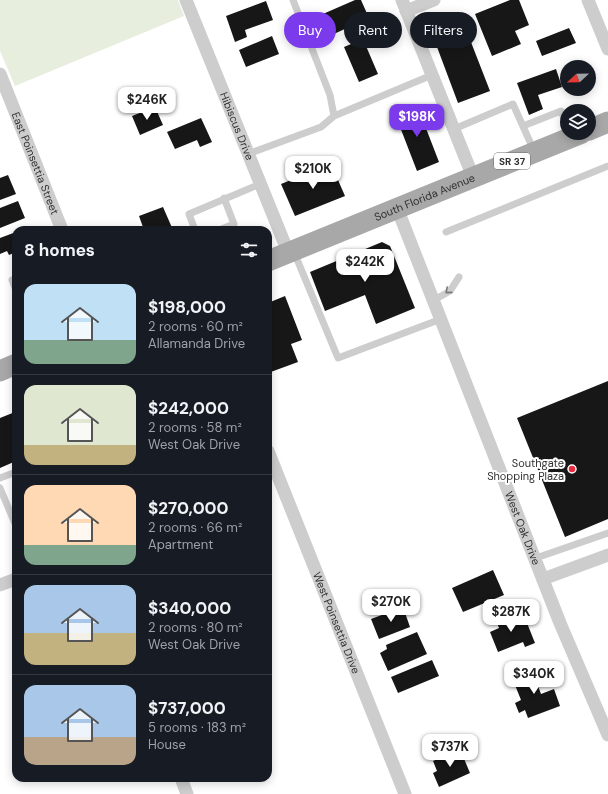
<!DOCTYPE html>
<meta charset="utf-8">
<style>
:root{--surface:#171b24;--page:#242831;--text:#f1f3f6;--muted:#9ea1a6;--line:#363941;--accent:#7c3aed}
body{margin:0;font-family:"DM Sans",sans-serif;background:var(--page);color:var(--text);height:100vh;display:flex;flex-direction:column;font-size:15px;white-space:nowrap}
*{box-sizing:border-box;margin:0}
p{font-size:13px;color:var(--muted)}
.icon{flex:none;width:22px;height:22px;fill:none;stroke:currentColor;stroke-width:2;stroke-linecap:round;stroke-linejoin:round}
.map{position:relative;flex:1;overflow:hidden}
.details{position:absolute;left:12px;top:226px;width:260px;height:556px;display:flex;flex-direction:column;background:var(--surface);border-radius:12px;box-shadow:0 2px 10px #0003}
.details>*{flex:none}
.guide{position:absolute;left:284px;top:12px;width:264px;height:36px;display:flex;gap:8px}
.needle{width:26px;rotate:248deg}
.tools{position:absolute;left:560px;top:60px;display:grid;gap:8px}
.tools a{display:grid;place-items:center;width:36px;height:36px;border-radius:50%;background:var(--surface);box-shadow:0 2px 10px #0003;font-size:20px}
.price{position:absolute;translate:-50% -34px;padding:0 9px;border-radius:8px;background:#fff;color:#222;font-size:13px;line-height:26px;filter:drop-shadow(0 1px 2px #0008)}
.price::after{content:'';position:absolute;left:50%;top:24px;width:12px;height:9px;margin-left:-6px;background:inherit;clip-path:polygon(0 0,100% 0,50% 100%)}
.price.on{background:var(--accent);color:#fff}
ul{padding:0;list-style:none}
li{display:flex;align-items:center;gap:12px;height:100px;padding:0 12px}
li+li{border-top:1px solid var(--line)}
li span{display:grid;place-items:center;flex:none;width:112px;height:80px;border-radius:12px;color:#555}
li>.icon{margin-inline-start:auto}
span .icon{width:48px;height:48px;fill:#fffc;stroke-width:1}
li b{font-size:17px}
h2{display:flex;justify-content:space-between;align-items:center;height:48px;padding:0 12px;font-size:17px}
.chip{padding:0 14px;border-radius:18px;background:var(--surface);box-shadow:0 2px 10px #0003;font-size:14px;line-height:36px}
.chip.on{background:var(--accent);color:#fff}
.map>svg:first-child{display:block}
</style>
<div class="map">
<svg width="608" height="794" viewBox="0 0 608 794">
<rect width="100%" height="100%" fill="#fff"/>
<path fill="#e7eede" d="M0 0H178L184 16 15 86 0 51Z"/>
<path fill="#171717" d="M355 0H361L369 18 325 38 316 17Z
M510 0H519L529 25 515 31 521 44 492 56 475 14Z
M266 1 273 20 245 30 247 37 235 42 226 16Z
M462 19 490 91 458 103 431 31Z
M569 28 576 43 542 56 536 41Z
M272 36 279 54 246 67 239 50Z
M363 39 378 74 359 82 344 47Z
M556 69 562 87 538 95 543 109 529 115 517 83Z
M417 105 439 162 417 171 395 114Z
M155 107 163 125 140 135 132 116Z
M201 118 212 142 200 147 197 140 175 149 167 132Z
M331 164 345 196 295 216 281 184Z
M8 175 16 194 0 200V178Z
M18 201 25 218 0 228V208Z
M163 207 173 230H144L139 216Z
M16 232V252L9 255 7 251 0 254V238Z
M382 242 390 246 415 308 376 324 365 295 325 311 310 272Z
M285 296 302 340 291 344 298 362 268 373V303Z
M608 381V519L565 537 517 418Z
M15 412 16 461 0 468V418Z
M493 570 504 595 463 612 452 588Z
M403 607 410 627 379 639 371 619Z
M506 611 511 623 525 618 535 643 525 647 523 642 498 652 490 632 499 628 494 615Z
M417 632 427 654 388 671 380 653 387 649 386 645Z
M432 660 439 676 398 693 391 677Z
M540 670 545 683 538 686 541 694 554 689 560 706 528 718 525 710 519 713 515 703 521 700 513 680Z
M460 749 470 773 439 787 433 773 437 771 433 761Z"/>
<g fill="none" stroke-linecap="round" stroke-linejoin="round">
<path stroke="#cdcdcd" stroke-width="7" d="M334 116 432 75
M523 126 561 111 567 125
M454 129 513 104 534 151
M248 154 321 127 334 116 330 95 293 0
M195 230 189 214 260 184
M219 230 234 224 224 198
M446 232 608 166
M294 252 338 358 441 319
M16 279 12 280 16 290
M434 300 450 291 459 277
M0 478 16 472
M0 488 16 526
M536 558 608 533"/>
<g stroke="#cdcdcd" stroke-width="13">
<path id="s1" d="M186 0 288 252"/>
<path d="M402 0 473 177"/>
<path d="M588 0 608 49"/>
<path d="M406 11 434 0"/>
<path id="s2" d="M0 74 62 230"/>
<path id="s3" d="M397 208 560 623 608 735"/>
<path id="s4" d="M268 451 405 794"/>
<path d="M543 579 608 555"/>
<path d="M0 585 16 579"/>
<path d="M181 778 187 794"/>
</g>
<g stroke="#a8a8a8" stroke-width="21">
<path d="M589 130 608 122"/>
<path id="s5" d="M268 261 582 133"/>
<path d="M0 371 16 364"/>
</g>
</g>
<defs><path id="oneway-chevron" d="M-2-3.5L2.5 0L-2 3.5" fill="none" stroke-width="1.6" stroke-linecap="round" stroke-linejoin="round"/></defs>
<use stroke="#777" href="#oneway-chevron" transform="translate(448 291) rotate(139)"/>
<circle fill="#ee2b42" stroke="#fff" stroke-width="1.5" cx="572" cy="469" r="4"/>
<g text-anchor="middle" stroke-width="4" stroke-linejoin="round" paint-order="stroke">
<rect fill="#fff" stroke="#6e6e6e" stroke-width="1" x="494" y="153" width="36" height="16" rx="3"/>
<g font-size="10" font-weight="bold" fill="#303030">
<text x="512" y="165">SR 37</text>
</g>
<g font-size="11" fill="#303030" stroke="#fff">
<text dy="4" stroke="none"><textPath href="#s1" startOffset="136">Hibiscus Drive</textPath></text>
<text dy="4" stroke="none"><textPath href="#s2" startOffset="96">East Poinsettia Street</textPath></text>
<text dy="4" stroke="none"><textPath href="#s5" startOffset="169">South Florida Avenue</textPath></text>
<text dy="4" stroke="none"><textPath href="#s3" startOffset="344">West Oak Drive</textPath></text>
<text dy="4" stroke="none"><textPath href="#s4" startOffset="185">West Poinsettia Drive</textPath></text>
</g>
<g font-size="11" fill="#303030" stroke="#fff" text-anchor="end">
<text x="564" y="467">Southgate<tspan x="564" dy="13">Shopping Plaza</tspan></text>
</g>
</g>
</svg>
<div class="tools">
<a><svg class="needle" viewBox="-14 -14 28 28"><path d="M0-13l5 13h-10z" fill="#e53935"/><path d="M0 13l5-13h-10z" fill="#9ea1a6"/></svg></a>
<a><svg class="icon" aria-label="layers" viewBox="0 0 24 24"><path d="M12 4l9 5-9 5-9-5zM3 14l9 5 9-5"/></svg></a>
</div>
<b class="price" style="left:147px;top:121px">$246K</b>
<b class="price on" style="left:417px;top:138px">$198K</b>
<b class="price" style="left:313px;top:190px">$210K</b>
<b class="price" style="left:365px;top:283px">$242K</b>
<b class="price" style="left:391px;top:623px">$270K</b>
<b class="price" style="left:511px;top:633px">$287K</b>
<b class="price" style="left:534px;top:695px">$340K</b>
<b class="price" style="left:450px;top:768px">$737K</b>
<div class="guide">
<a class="chip on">Buy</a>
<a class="chip">Rent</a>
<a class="chip">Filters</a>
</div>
<section class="details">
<h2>8 homes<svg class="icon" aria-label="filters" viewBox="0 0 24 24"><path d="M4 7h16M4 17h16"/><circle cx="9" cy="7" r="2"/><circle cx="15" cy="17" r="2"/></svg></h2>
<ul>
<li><span style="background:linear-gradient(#bfe0f5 70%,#7fa58c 0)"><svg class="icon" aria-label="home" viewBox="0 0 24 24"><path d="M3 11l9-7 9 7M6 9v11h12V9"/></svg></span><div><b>$198,000</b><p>2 rooms · 60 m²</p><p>Allamanda Drive</p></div></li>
<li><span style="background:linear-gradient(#dfe7d0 75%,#c2b280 0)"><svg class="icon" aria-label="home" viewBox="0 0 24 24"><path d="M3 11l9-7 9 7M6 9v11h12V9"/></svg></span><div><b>$242,000</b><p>2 rooms · 58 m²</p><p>West Oak Drive</p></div></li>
<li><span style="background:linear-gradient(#ffd9b3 75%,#7fa58c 0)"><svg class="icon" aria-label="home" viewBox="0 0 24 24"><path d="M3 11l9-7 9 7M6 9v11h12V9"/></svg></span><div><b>$270,000</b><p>2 rooms · 66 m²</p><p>Apartment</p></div></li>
<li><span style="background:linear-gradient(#a9c7e8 60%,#c2b280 0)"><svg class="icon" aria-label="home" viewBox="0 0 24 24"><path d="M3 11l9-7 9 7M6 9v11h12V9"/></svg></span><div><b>$340,000</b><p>2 rooms · 80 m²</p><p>West Oak Drive</p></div></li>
<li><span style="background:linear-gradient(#a9c7e8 65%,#b9a48a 0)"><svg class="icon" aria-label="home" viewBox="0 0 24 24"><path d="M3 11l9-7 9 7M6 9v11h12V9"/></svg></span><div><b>$737,000</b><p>5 rooms · 183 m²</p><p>House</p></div></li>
</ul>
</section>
</div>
